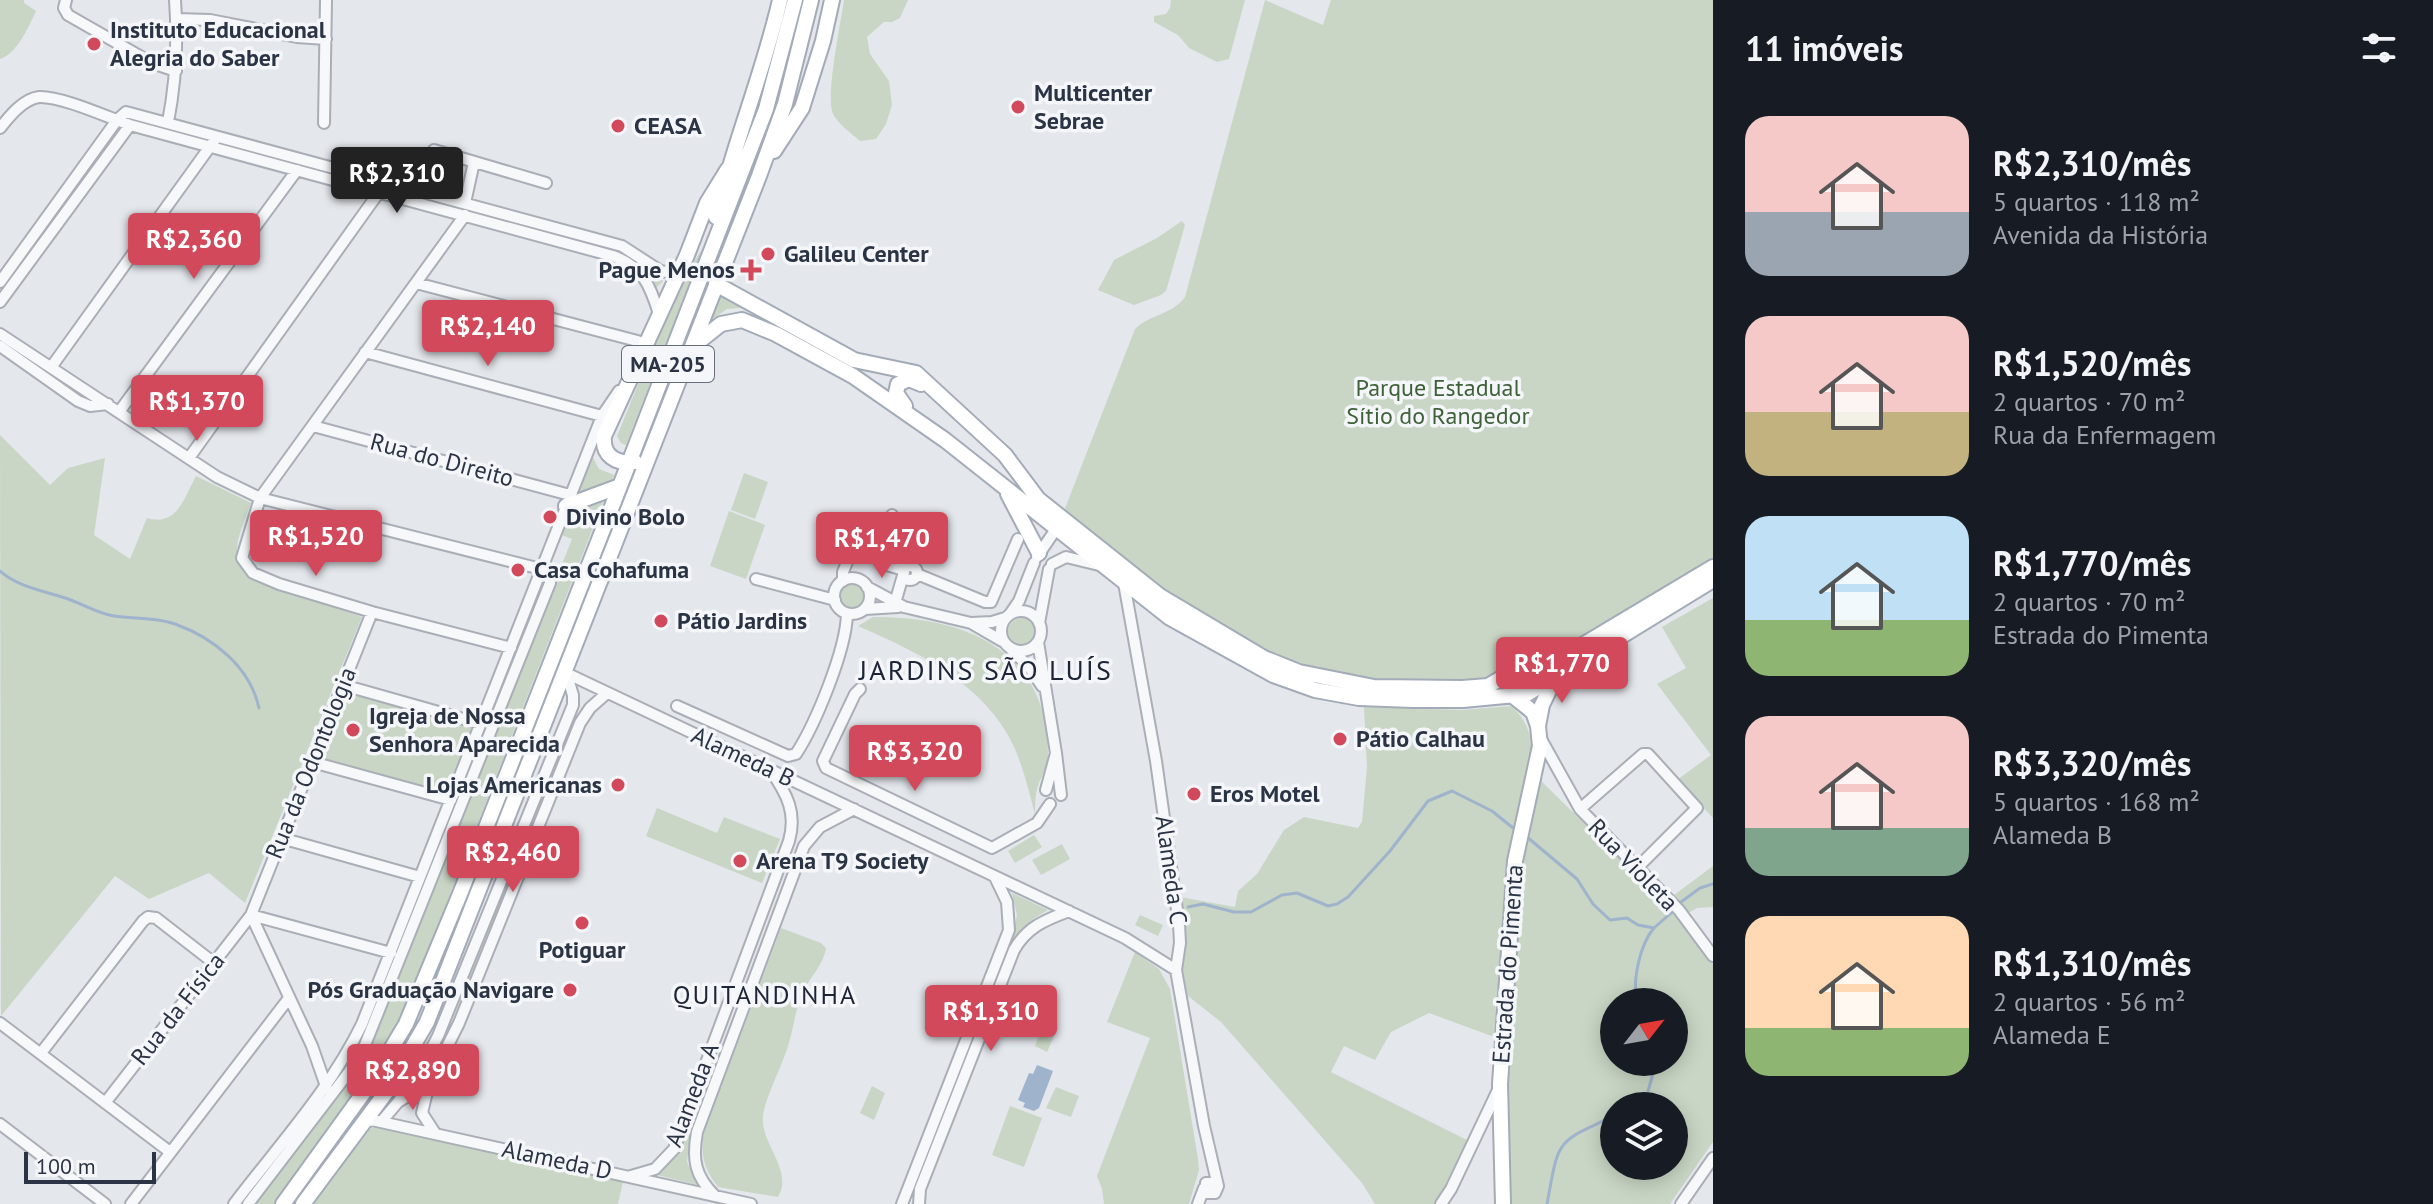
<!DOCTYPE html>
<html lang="pt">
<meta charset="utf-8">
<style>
:root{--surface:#171b24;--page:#20242c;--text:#f1f3f6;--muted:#9ea1a6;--accent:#d1495b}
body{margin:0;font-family:"PT Sans",sans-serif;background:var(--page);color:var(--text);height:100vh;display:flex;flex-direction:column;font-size:30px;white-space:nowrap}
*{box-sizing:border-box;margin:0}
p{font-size:26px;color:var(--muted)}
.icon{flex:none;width:44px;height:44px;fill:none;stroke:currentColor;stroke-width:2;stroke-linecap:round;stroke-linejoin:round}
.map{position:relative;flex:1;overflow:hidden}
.details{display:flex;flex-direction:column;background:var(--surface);width:720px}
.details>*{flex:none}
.needle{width:52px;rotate:59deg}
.tools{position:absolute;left:1600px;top:988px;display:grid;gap:16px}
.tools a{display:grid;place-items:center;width:88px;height:88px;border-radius:50%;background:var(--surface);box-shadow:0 4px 20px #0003;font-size:40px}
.scale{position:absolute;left:24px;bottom:20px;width:132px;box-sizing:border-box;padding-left:8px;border:4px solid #2b3445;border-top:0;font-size:22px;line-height:28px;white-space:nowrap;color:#2b3445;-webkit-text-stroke:6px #f4f6f9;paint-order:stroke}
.price{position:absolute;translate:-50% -68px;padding:0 18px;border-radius:8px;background:var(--accent);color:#fff;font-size:26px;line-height:52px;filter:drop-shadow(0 2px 4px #0008)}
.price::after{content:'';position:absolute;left:50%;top:48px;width:24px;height:18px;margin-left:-12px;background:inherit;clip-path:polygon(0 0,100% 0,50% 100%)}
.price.active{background:#222;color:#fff}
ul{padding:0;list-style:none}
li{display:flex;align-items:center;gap:24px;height:200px;padding:0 32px}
li span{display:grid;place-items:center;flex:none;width:224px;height:160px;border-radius:24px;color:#555}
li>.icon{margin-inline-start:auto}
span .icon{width:96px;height:96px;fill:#fffc;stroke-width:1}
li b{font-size:34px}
h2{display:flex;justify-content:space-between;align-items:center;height:96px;padding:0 32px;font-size:34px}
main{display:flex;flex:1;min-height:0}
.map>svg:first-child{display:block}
</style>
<main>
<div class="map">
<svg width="1713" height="1204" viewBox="0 0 1713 1204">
<rect width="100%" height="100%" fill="#e4e7ec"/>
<path fill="#c9d6c5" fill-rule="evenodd" d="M0 0H24V3L36 11C29 26 17 54 0 59Z
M844 0H908L900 18 892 22H884L867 37 870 54 889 81 892 105 886 124 876 139 860 141C851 133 839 125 833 114 825 97 841 22 844 0Z
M1171 0H1245L1229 59 1217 62 1189 48 1178 35 1154 22V16L1166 14 1170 8Z
M1265 0 1323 25 1331 0H1713V563L1560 655 1511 668 1478 683 1349 680 1281 660 1166 595 1064 511 1135 329C1150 314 1172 315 1185 297Z
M140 120 371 182 368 186 139 122Z
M393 187 607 246 634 257 663 281 655 289 639 265 621 255 392 191Z
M1182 221 1185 225 1166 291 1161 295 1134 305 1098 290 1114 260 1157 238Z
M703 248 626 445 621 443 617 436 679 284Z
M719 293 741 305 740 308 727 309 711 320Z
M0 435 50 485 68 468 105 458 94 535 130 559 147 518C177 527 184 498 196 476L251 503C242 530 226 553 249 576L362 617 245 903 209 873 149 899 115 876 1 1016Z
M591 454 599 469 614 475 612 480 575 495Z
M744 473 768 482 755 519 731 510Z
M603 502 400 1023 377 1066 274 1204H254L368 1053 572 539 559 534 569 510Z
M729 511 765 525 746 579 710 566Z
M841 596a12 12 0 1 1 24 0a12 12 0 1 1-24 0Z
M1713 598V818L1677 780 1711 755 1657 684 1686 668 1662 627Z
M873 617C965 616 1048 650 1048 755 1048 768 1040 777 1037 789 1035 797 1035 806 1035 814 1029 792 1024 770 1015 749 987 685 918 652 858 626Z
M1008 632a14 14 0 1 1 28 0a14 14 0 1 1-28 0Z
M1538 668 1543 676 1520 688 1476 694Z
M341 685 478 727 447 804 311 761Z
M1511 706C1532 724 1533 745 1531 771L1665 903 1713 964V1142L1670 1204H1505V1041L1429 1013 1391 1032 1375 1060 1344 1046 1331 1072 1469 1141 1437 1204H1375L1362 1183 1221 1022 1188 996 1181 967 1180 897 1235 907 1238 891 1257 874 1284 830 1304 817 1358 828 1362 822 1367 767 1364 707 1462 710ZM1614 1002H1674V1062H1614ZM1614 1106H1674V1166H1614Z
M947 739 962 769 950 777 932 748Z
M463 780 465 786 358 1051 356 1048Z
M657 808 717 833 724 817 780 839 762 883 646 836Z
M1034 835 1042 847 1015 863 1008 851Z
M1062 844 1070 859 1041 875 1032 860Z
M1713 866V907L1697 908 1688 913 1674 895Z
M1012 893 1048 910 1033 919 1015 939 1012 938 1017 915Z
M1140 915 1163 925 1158 936 1135 925Z
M781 928 821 943 826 948C824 964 810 977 803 992 795 1008 794 1028 788 1046 783 1064 764 1100 763 1116 760 1144 794 1170 778 1197L718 1187C704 1169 700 1154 704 1132Z
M1135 952 1159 969 1170 989 1198 1159 1199 1170 1189 1204H1104L1102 1189 1097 1176 1150 1038 1107 1022Z
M1045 1019 1058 1027 1047 1052 1035 1046Z
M872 1086 885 1093 874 1120 860 1113Z
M1056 1087 1079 1096 1071 1117 1046 1108Z
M1010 1106 1042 1118 1024 1167 992 1155Z
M376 1127 390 1128 623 1182 618 1204H309L366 1130Z
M687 1128 691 1129 687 1162 698 1185 657 1175 677 1153Z"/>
<path fill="#9fb4cc" d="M1037 1065 1053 1071 1039 1108 1034 1111 1023 1107 1025 1103 1018 1100 1029 1073 1033 1074Z"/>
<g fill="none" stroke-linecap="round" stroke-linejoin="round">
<path stroke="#9fb4cc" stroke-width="3" d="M0 571C17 586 40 590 62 597 80 602 95 613 114 616 134 619 156 617 175 624 214 638 250 667 259 708
M1527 837 1577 879 1593 904 1610 920 1627 918 1638 925 1654 928 1671 913
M1681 902 1700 888 1713 884
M1188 907 1203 904 1234 912H1251L1282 895 1297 893 1328 906 1337 904 1348 897 1390 851 1428 801 1452 791 1492 811 1513 828
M1637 1002C1632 981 1640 944 1654 928
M1636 1106 1645 1102 1652 1077 1653 1062
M1547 1204C1559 1140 1554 1143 1614 1116"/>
<defs>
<path id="minor" d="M66 0 64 8 68 15 152 63 176 71
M176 19 210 20 297 37 326 39
M168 122C176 81 178 42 175 0
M324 123 326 0
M0 128C9 117 23 99 39 97 61 96 107 117 130 125L613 256C643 267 650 285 659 314
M434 150 546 183
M465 203 474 162
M465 215 260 498 242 558 253 573 279 584 372 612 511 648
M0 282 117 120 126 112 622 246 662 272 680 270
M416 283 645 343
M0 302 130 125
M0 334 217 477 260 498 541 569 550 575V583L365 1045 349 1072 248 1204
M0 346 78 401 90 406 108 404
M365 352 602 416
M52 366 214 141
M119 412 297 170
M313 426 570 495
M189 458 382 188
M892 515 877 558 883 564 904 570
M1037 557 1056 529
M1052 564 1066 557 1099 565
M903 573a7 7 0 1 1 14 0a7 7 0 1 1-14 0Z
M917 574 985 602H991L1018 539
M834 596a18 18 0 1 1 36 0a18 18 0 1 1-36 0Z
M756 579 835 600
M843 581V572L851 552
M1124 583 1156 761 1179 924 1180 943 1176 970 1204 1126 1218 1186 1215 1193H1207L1206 1183H1216
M867 587 904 607 971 623
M895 603 904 572
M865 609 898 607
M1001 631a20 20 0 1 1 40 0a20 20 0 1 1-40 0Z
M1010 614 1019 601 1034 563
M1039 623 1049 569
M1002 641 971 623 992 622 1005 618
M1038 642 1056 753
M1011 649 1030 668 1042 686
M566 673 1125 938 1176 970
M343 685 481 724
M860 689 855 694 823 761 826 768 992 848 1037 823 1050 804
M677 706 788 756 796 754C816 723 846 650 847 614
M1541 739 1580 809 1679 910 1713 956
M312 762 451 800
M1046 790 1056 753 1061 795
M1580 809 1643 754H1648L1697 808 1638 867
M281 838 420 877
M251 915 312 1046 327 1089
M251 915 391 953
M0 1023 170 1152
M41 1053 143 921 148 917 156 918 214 963
M398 1102 423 1065 438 1036 573 705V695L566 673
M105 1103 251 915 372 612
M381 1122 398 1102 429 1083
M363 1123 372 1120 381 1122 751 1204
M0 1124 105 1204
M435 1133 422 1113 429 1083 459 1023 580 723 590 708 607 693
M631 1176 655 1169 674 1149 789 841C797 813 787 794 771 771
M715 1196C695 1176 692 1160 697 1132L804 846 820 827 854 809
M131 1204 289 998
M234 1204C278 1146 330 1090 362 1024L602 416 619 391
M902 1204 1009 930 1007 902 995 877
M919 1204 920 1189 1014 950C1027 927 1045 920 1069 911
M1198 1204 1204 1188
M1441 1204 1451 1189 1498 1090
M1681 1204 1713 1158"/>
<path id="major" d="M774 151 802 108 823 41 832 0
M716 217C734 143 763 74 780 0
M716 284 854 360 916 373 1005 455 1038 499 1160 596 1264 658 1299 672 1374 687 1462 688 1488 686 1520 667 1561 658 1713 567
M692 347 721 324 742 320 776 334 853 376 945 440 1170 618 1273 675 1315 690 1359 698 1413 700H1463L1527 694 1713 580
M905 406 896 393 898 384 909 379 921 384
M635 462C616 464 602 456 604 436L687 255 707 203 728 169
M1008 494 1039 553
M566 506 620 486
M1538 726 1542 705 1555 678
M283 1204 372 1081 406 1024 460 894 620 486 766 109 795 0
M303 1204 387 1091 427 1022 759 176 785 104 811 0
M1503 1204 1500 1084 1515 861 1540 746 1538 726 1533 712 1513 696"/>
</defs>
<use href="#minor" stroke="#a9aeb7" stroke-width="14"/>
<use href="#major" stroke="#a3abb8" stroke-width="18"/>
<use href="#minor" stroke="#f7f8fa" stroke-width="10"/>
<use href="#major" stroke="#fff" stroke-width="14"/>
</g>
<g fill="#d1495b" stroke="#f4f6f9" stroke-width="3">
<circle cx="94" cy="44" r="8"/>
<circle cx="1018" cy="107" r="8"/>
<circle cx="618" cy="126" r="8"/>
<circle cx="768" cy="254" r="8"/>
<path d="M747 258h8v8h8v8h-8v8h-8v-8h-8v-8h8z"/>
<circle cx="550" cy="517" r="8"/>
<circle cx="518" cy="570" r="8"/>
<circle cx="661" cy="621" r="8"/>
<circle cx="353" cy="730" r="8"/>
<circle cx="1340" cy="739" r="8"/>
<circle cx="618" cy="785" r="8"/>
<circle cx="1194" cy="794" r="8"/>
<circle cx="740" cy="861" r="8"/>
<circle cx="582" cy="923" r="8"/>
<circle cx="570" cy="990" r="8"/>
</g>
<g text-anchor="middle" stroke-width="7" stroke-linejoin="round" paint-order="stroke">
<rect fill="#f4f6f9" stroke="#676e7b" stroke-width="2" x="622" y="346" width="92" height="36" rx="6"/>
<g font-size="22" font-weight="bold" fill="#2b3445">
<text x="668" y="372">MA-205</text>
</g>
<g font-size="24" font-weight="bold" fill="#2b3445" stroke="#f4f6f9" text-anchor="start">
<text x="110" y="38">Instituto Educacional<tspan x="110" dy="28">Alegria do Saber</tspan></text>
<text x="1034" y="101">Multicenter<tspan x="1034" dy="28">Sebrae</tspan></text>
<text x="634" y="134">CEASA</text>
<text x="784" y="262">Galileu Center</text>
<text x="735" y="278" text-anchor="end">Pague Menos</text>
<text x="566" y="525">Divino Bolo</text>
<text x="534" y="578">Casa Cohafuma</text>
<text x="677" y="629">Pátio Jardins</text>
<text x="369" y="724">Igreja de Nossa<tspan x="369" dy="28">Senhora Aparecida</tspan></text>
<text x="1356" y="747">Pátio Calhau</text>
<text x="602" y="793" text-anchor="end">Lojas Americanas</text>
<text x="1210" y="802">Eros Motel</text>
<text x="756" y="869">Arena T9 Society</text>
<text x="582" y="958" text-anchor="middle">Potiguar</text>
<text x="554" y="998" text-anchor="end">Pós Graduação Navigare</text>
</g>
<g font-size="24" fill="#3f6138" stroke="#f4f6f9">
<text x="1438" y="396">Parque Estadual<tspan x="1438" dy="28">Sítio do Rangedor</tspan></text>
</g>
<g font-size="24" fill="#2b3445" stroke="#f4f6f9">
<text transform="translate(442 460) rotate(15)" y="8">Rua do Direito</text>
<text transform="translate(743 757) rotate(25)" y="8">Alameda B</text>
<text transform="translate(311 763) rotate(-68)" y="8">Rua da Odontologia</text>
<text transform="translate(1633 865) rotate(46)" y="8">Rua Violeta</text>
<text transform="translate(1171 870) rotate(82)" y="8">Alameda C</text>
<text transform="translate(1508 964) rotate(-86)" y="8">Estrada do Pimenta</text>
<text transform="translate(178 1009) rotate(-52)" y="8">Rua da Física</text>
<text transform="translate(692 1095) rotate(-69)" y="8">Alameda A</text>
<text transform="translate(557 1160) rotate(12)" y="8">Alameda D</text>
</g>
<g font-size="26" letter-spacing="2" fill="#1d2536" stroke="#f4f6f9">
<text x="765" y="1004">QUITANDINHA</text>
</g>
<g font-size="28" letter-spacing="2" fill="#1d2536" stroke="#f4f6f9">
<text x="986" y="680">JARDINS SÃO LUÍS</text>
</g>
</g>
</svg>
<div class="tools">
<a><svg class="needle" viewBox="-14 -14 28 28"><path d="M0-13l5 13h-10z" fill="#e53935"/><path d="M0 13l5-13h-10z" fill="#9ea1a6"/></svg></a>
<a><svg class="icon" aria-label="layers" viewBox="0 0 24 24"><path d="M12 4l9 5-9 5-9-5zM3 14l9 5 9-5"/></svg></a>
</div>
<div class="scale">100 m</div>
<b class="price active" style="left:397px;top:215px">R$2,310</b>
<b class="price" style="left:194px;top:281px">R$2,360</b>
<b class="price" style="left:488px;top:368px">R$2,140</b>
<b class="price" style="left:197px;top:443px">R$1,370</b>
<b class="price" style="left:316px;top:578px">R$1,520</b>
<b class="price" style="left:882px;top:580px">R$1,470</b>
<b class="price" style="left:1562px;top:705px">R$1,770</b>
<b class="price" style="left:915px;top:793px">R$3,320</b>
<b class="price" style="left:513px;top:894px">R$2,460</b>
<b class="price" style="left:991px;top:1053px">R$1,310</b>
<b class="price" style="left:413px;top:1112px">R$2,890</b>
</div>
<section class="details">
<h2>11 imóveis<svg class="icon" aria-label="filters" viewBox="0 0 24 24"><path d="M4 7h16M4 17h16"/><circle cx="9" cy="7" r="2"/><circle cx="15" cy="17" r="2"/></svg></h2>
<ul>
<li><span style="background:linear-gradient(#f6c9c9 60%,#9aa5b1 0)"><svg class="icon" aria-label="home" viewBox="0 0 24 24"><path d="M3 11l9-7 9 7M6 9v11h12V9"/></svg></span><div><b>R$2,310/mês</b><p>5 quartos · 118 m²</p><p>Avenida da História</p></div></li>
<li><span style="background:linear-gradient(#f6c9c9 60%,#c2b280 0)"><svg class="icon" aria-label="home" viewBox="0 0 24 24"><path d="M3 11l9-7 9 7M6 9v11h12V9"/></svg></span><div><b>R$1,520/mês</b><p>2 quartos · 70 m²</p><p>Rua da Enfermagem</p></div></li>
<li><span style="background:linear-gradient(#bfe0f5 65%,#8fb573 0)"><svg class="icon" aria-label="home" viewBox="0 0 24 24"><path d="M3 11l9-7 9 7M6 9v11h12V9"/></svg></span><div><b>R$1,770/mês</b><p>2 quartos · 70 m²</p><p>Estrada do Pimenta</p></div></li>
<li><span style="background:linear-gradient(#f6c9c9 70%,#7fa58c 0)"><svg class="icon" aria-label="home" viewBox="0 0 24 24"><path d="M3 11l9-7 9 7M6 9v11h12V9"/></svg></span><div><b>R$3,320/mês</b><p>5 quartos · 168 m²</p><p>Alameda B</p></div></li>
<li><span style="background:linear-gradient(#ffd9b3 70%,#8fb573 0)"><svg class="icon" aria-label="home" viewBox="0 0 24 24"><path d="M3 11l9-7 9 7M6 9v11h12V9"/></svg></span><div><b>R$1,310/mês</b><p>2 quartos · 56 m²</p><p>Alameda E</p></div></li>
</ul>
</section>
</main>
